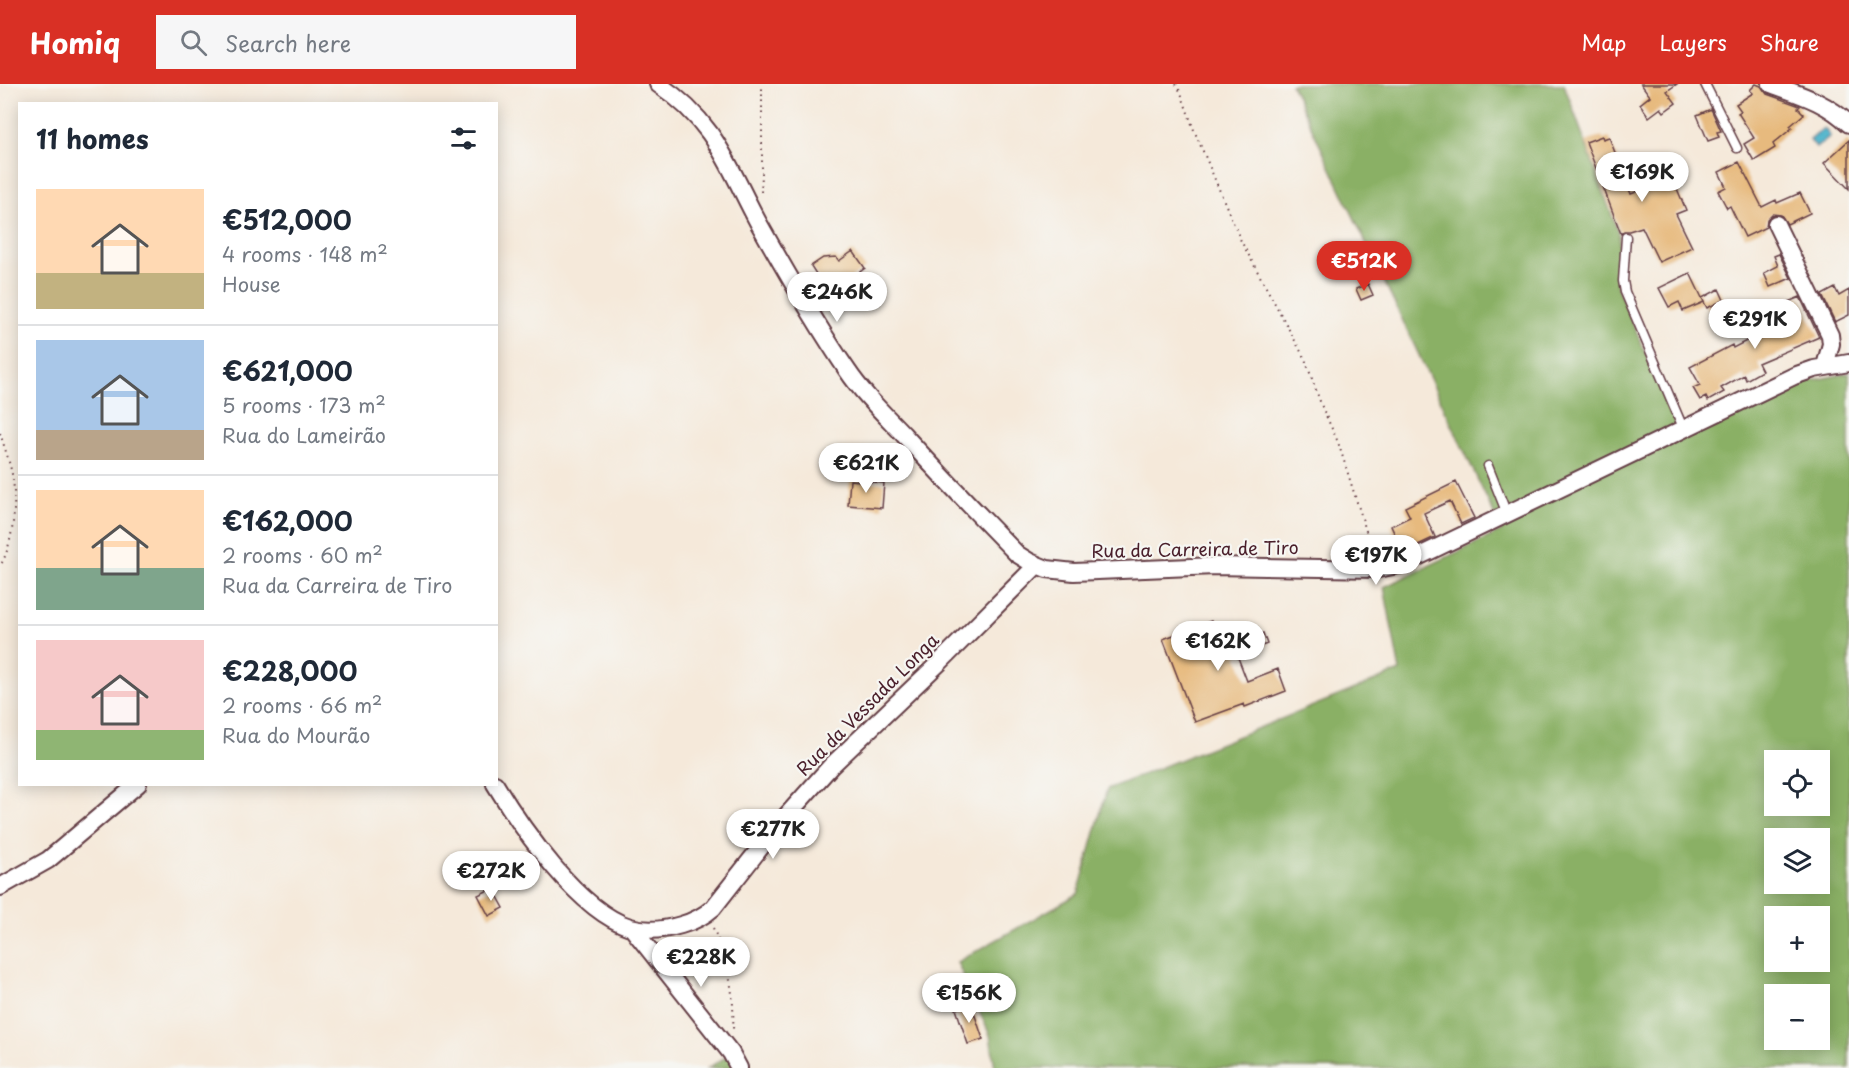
<!DOCTYPE html>
<meta charset="utf-8">
<style>
:root{--surface:#fff;--page:#f6f6f7;--text:#1f2937;--muted:#747a83;--line:#e0e1e3;--accent:#d93025}
body{margin:0;font-family:"Playpen Sans",sans-serif;background:var(--page);color:var(--text);height:100vh;display:flex;flex-direction:column;font-size:22px;white-space:nowrap}
*{box-sizing:border-box;margin:0}
p{font-size:20px;color:var(--muted)}
.icon{flex:none;width:33px;height:33px;fill:none;stroke:currentColor;stroke-width:2;stroke-linecap:round;stroke-linejoin:round}
.map{position:relative;flex:1;overflow:hidden}
.drawer{position:absolute;left:18px;top:18px;width:480px;height:684px;display:flex;flex-direction:column;background:var(--surface);border-radius:0px;box-shadow:0 3px 15px #0003}
.drawer>*{flex:none}
.controls{position:absolute;left:1764px;top:666px;display:grid;gap:12px}
.controls a{display:grid;place-items:center;width:66px;height:66px;border-radius:0px;background:var(--surface);box-shadow:0 3px 15px #0003;font-size:30px}
.price{position:absolute;translate:-50% -51px;padding:0 14px;border-radius:21px;background:#fff;color:#222;font-size:20px;line-height:39px;filter:drop-shadow(0 2px 3px #0008)}
.price::after{content:'';position:absolute;left:50%;top:36px;width:18px;height:14px;margin-left:-9px;background:inherit;clip-path:polygon(0 0,100% 0,50% 100%)}
.price.selected{background:var(--accent);color:#fff}
ul{padding:0;list-style:none}
li{display:flex;align-items:center;gap:18px;height:150px;padding:0 18px}
li+li{border-top:2px solid var(--line)}
li span{display:grid;place-items:center;flex:none;width:168px;height:120px;border-radius:0px;color:#555}
li>.icon{margin-inline-start:auto}
span .icon{width:72px;height:72px;fill:#fffc;stroke-width:1}
li b{font-size:26px}
h2{display:flex;justify-content:space-between;align-items:center;height:72px;padding:0 18px;font-size:26px}
header{display:flex;align-items:center;gap:36px;box-sizing:border-box;height:84px;padding:0 30px;background:var(--accent);color:#fff}
header strong{font-size:28px}
nav{display:flex;gap:33px;margin-inline-start:auto;font-size:21px}
.search{width:420px;height:54px;background:var(--page);display:flex;align-items:center;gap:15px;box-sizing:border-box;padding:0 21px;border-radius:0px;color:var(--muted);font-size:22px}
.map>svg:first-child{display:block}
</style>
<header>
<strong>Homiq</strong>
<div class="search"><svg class="icon" aria-label="search" viewBox="0 0 24 24"><circle cx="10" cy="10" r="6"/><path d="M15 15l6 6"/></svg>Search here</div>
<nav><a>Map</a><a>Layers</a><a>Share</a></nav>
</header>
<div class="map">
<svg width="1849" height="984" viewBox="0 0 1849 984">
<rect width="100%" height="100%" fill="#f6f6f2"/>
<filter id="ink" filterUnits="userSpaceOnUse"><feTurbulence type="fractalNoise" baseFrequency=".0167" numOctaves="2"/><feDisplacementMap in="SourceGraphic" scale="12" xChannelSelector="R" yChannelSelector="G"/><feConvolveMatrix kernelMatrix="1 2 1 2 8 2 1 2 1" color-interpolation-filters="sRGB"/></filter>
<filter id="wash" filterUnits="userSpaceOnUse"><feTurbulence type="fractalNoise" baseFrequency=".008" numOctaves="4" result="noise"/><feDisplacementMap in="SourceGraphic" scale="24" xChannelSelector="R" yChannelSelector="G"/><feGaussianBlur stdDeviation="1.35" result="paint"/><feColorMatrix in="noise" values="0 0 0 0 0 0 0 0 0 0 0 0 0 0 0 0 0 1.4 0 .05"/><feComposite in="paint" operator="in"/></filter>
<g filter="url(#wash)">
<rect width="100%" height="100%" fill="#f5e9da"/>
<path fill="#8ab065" stroke="#6a6848" stroke-width="1.5" fill-rule="evenodd" d="M1291 0H1564L1619 151 1617 203 1682 354 1799 299 1849 289V984H995L990 951 957 878 1078 810 1107 705 1400 587 1384 503 1502 447ZM1774 676H1820V722H1774ZM1774 754H1820V800H1774ZM1774 832H1820V878H1774ZM1774 910H1820V956H1774Z
M740 964 751 984H708Z"/>
<path fill="#4cb3cb" stroke="#4b697b" stroke-width="1.5" d="M1824 44 1830 52 1816 64 1810 56Z"/>
<g id="blocks">
<path fill="#e7ba7e" d="M1641 0H1677L1667 7 1676 19 1664 28 1661 24 1649 33 1640 20 1650 12Z
M1756 0 1761 2 1767 10 1800 22 1798 24 1804 30 1790 42 1792 44 1773 60 1775 64 1754 77 1744 60 1754 54 1738 29 1741 27 1736 20 1753 9 1750 6Z
M1711 25 1721 47 1717 48 1719 53 1708 57 1697 31Z
M1602 52 1603 55 1609 53 1631 110 1657 100 1655 94 1670 88 1686 126 1676 130 1692 163 1659 178 1642 143 1629 147H1624L1621 150 1586 58Z
M1849 56V105L1824 79Z
M1739 78 1762 123 1776 116 1777 119 1800 109 1810 129 1787 140 1781 131 1772 130 1767 135 1766 143 1745 153 1730 122 1727 124 1718 107 1726 103 1719 88Z
M853 167 865 184 818 219 806 202 818 193 811 182 823 174 836 173 839 177Z
M1779 170 1791 194 1770 203 1764 189 1778 182 1774 172Z
M1690 189 1704 218 1683 227 1679 218 1669 223 1659 204Z
M1368 200 1373 211 1361 216 1356 205Z
M1835 204 1839 212 1849 206V231L1835 238 1822 211Z
M1719 205 1724 216 1707 224 1702 214Z
M1800 213 1819 253 1758 279 1762 287 1746 296 1744 291 1721 304 1724 308 1708 317 1706 313 1700 316 1693 304 1700 301 1690 283 1732 261 1733 264 1760 250 1758 246 1776 238 1771 225Z
M850 396 884 399 882 424 848 421Z
M1456 398 1474 434 1461 440 1450 417 1424 429 1435 453 1403 468 1391 442 1410 433 1405 423Z
M1211 537 1222 564 1263 549 1267 560 1237 571 1247 597 1278 585 1286 607 1245 623 1244 620 1195 638 1163 555Z
M493 804 504 824 489 832 478 811Z
M971 920 983 955 968 960 956 925Z"/>
</g>
</g>
<g filter="url(#ink)">
<use href="#blocks" fill-opacity="0" stroke="#643d45" stroke-width="1.5"/>
<g fill="none" stroke-linecap="round" stroke-linejoin="round">
<defs>
<path id="lane" d="M1705 0 1737 64
M1626 153 1623 197 1625 208 1684 346
M1488 382 1507 430"/>
<path id="street" d="M658 0C716 39 727 80 758 138 786 188 815 239 847 286 863 310 884 330 904 351 941 392 979 431 1017 470L1030 478 1047 485 1074 488 1215 482 1378 485 1403 480 1794 292 1814 285 1849 279
M1771 0C1801 11 1826 18 1849 40
M1776 140 1830 251 1831 260 1825 282
M495 700C522 745 579 827 630 843 647 848 664 846 681 841 692 838 704 832 713 824L779 740 831 682 940 578 1037 481
M0 803 48 776 138 700
M632 844 731 969 739 984"/>
</defs>
<use href="#lane" stroke="#643d45" stroke-width="11"/>
<use href="#street" stroke="#643d45" stroke-width="20"/>
<path stroke="#643d45" stroke-width="2" stroke-dasharray="1.5 4.5" stroke-linecap="butt" d="M1176 0 1181 9 1194 46 1241 157 1305 275 1322 323 1338 358 1373 469
M761 108 762 91V0
M0 349C4 362 9 376 12 390 17 415 14 460 0 482
M713 844C728 877 735 909 733 945"/>
<use href="#lane" stroke="#fff" stroke-width="8"/>
<use href="#street" stroke="#fff" stroke-width="16"/>
</g>
</g>
<g text-anchor="middle" stroke-width="4.5" stroke-linejoin="round" paint-order="stroke">
<g font-size="18" fill="#4a1f2b" stroke="#f6f6f2">
<text transform="translate(1195 466) rotate(-1)" y="6">Rua da Carreira de Tiro</text>
<text transform="translate(868 621) rotate(-45)" y="6">Rua da Vessada Longa</text>
</g>
</g>
</svg>
<div class="controls">
<a><svg class="icon" aria-label="locate" viewBox="0 0 24 24"><circle cx="12" cy="12" r="6"/><path d="M12 2v4M12 18v4M2 12h4M18 12h4"/></svg></a>
<a><svg class="icon" aria-label="layers" viewBox="0 0 24 24"><path d="M12 4l9 5-9 5-9-5zM3 14l9 5 9-5"/></svg></a>
<a>+</a>
<a>−</a>
</div>
<b class="price" style="left:1642px;top:119px">€169K</b>
<b class="price selected" style="left:1364px;top:208px">€512K</b>
<b class="price" style="left:837px;top:239px">€246K</b>
<b class="price" style="left:1755px;top:266px">€291K</b>
<b class="price" style="left:866px;top:410px">€621K</b>
<b class="price" style="left:1376px;top:502px">€197K</b>
<b class="price" style="left:1218px;top:588px">€162K</b>
<b class="price" style="left:773px;top:776px">€277K</b>
<b class="price" style="left:491px;top:818px">€272K</b>
<b class="price" style="left:701px;top:904px">€228K</b>
<b class="price" style="left:969px;top:940px">€156K</b>
<section class="drawer">
<h2>11 homes<svg class="icon" aria-label="filters" viewBox="0 0 24 24"><path d="M4 7h16M4 17h16"/><circle cx="9" cy="7" r="2"/><circle cx="15" cy="17" r="2"/></svg></h2>
<ul>
<li><span style="background:linear-gradient(#ffd9b3 70%,#c2b280 0)"><svg class="icon" aria-label="home" viewBox="0 0 24 24"><path d="M3 11l9-7 9 7M6 9v11h12V9"/></svg></span><div><b>€512,000</b><p>4 rooms · 148 m²</p><p>House</p></div></li>
<li><span style="background:linear-gradient(#a9c7e8 75%,#b9a48a 0)"><svg class="icon" aria-label="home" viewBox="0 0 24 24"><path d="M3 11l9-7 9 7M6 9v11h12V9"/></svg></span><div><b>€621,000</b><p>5 rooms · 173 m²</p><p>Rua do Lameirão</p></div></li>
<li><span style="background:linear-gradient(#ffd9b3 65%,#7fa58c 0)"><svg class="icon" aria-label="home" viewBox="0 0 24 24"><path d="M3 11l9-7 9 7M6 9v11h12V9"/></svg></span><div><b>€162,000</b><p>2 rooms · 60 m²</p><p>Rua da Carreira de Tiro</p></div></li>
<li><span style="background:linear-gradient(#f6c9c9 75%,#8fb573 0)"><svg class="icon" aria-label="home" viewBox="0 0 24 24"><path d="M3 11l9-7 9 7M6 9v11h12V9"/></svg></span><div><b>€228,000</b><p>2 rooms · 66 m²</p><p>Rua do Mourão</p></div></li>
</ul>
</section>
</div>
